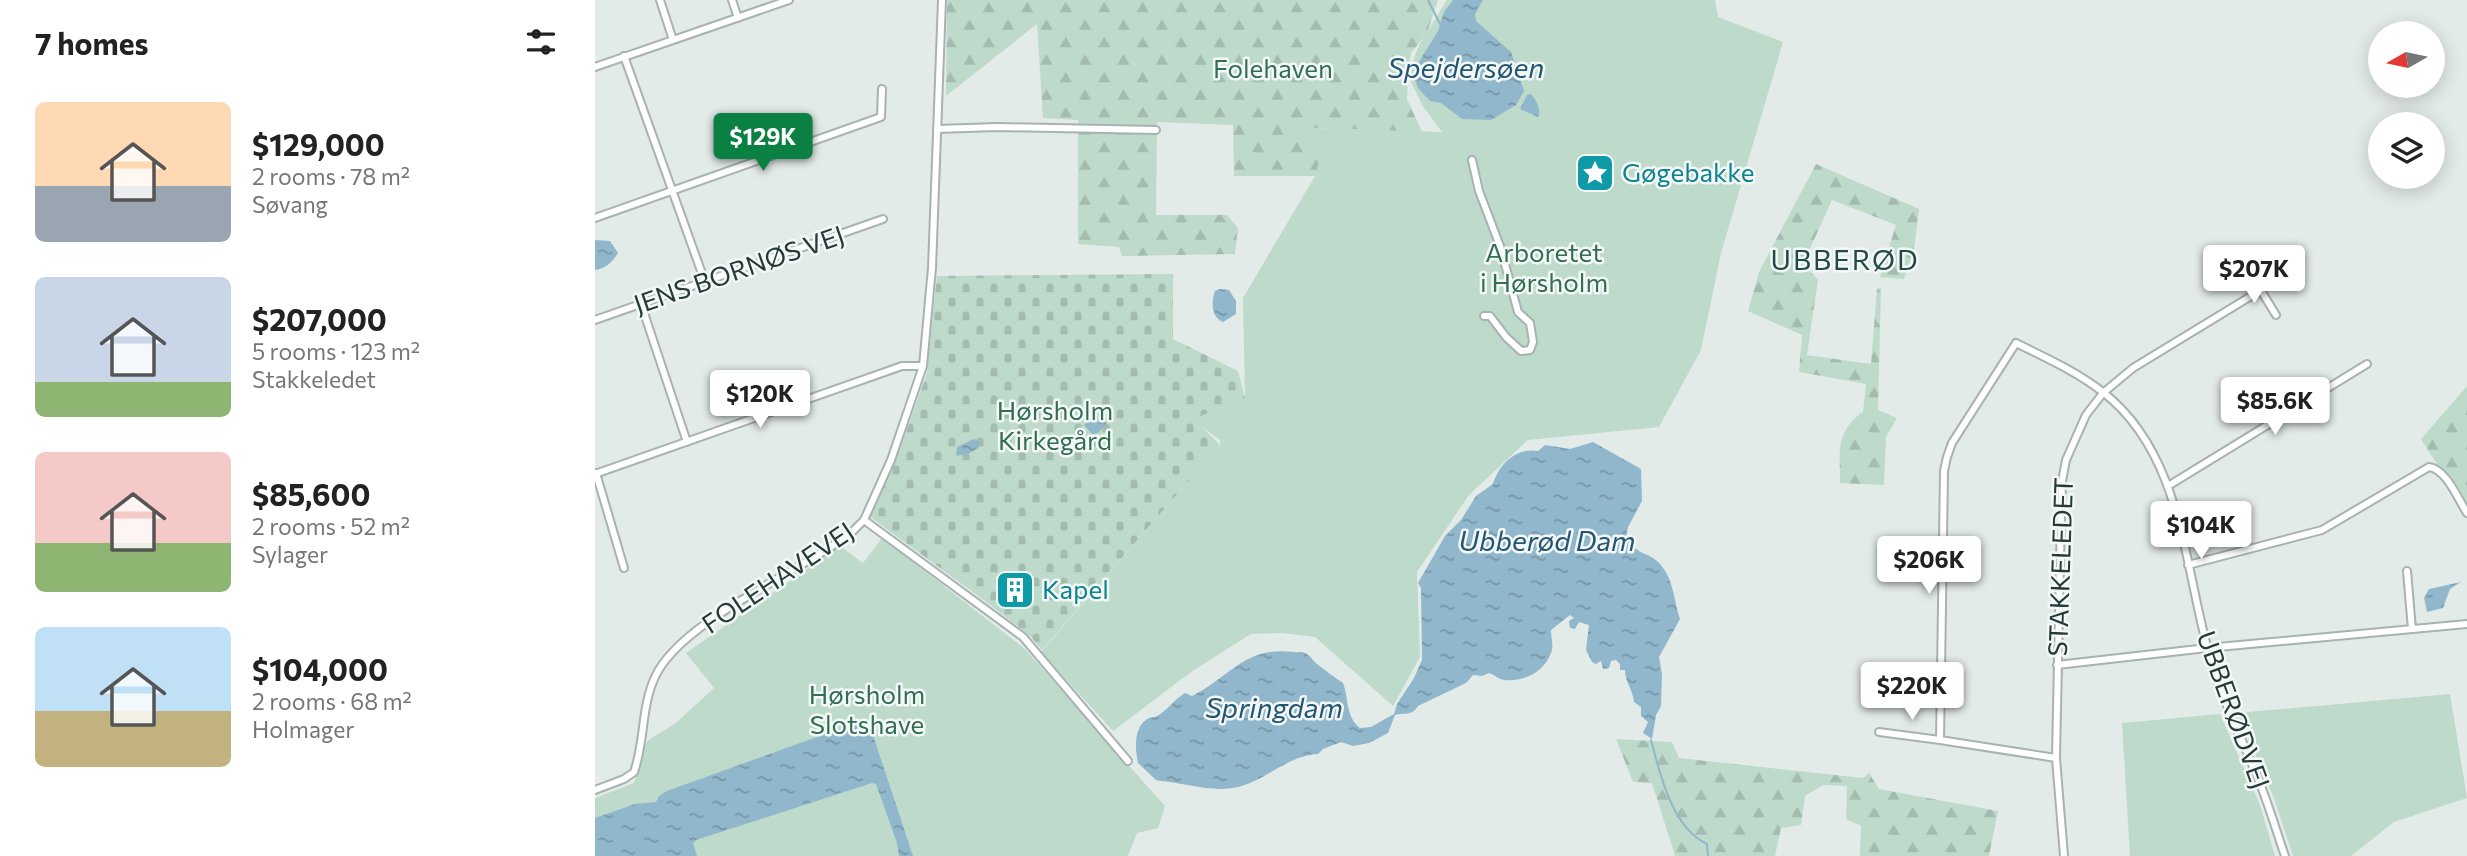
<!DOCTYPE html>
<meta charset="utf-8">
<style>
:root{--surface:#fff;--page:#f2f2f2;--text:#222;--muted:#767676;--accent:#0b8043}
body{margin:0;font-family:Commissioner,sans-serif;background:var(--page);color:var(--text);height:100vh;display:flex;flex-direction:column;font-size:26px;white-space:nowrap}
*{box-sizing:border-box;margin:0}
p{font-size:23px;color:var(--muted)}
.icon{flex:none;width:38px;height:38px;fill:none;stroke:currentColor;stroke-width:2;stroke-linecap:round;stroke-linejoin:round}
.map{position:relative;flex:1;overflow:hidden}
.details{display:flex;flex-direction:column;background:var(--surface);width:595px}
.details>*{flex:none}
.needle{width:46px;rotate:261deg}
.tools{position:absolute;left:1773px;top:21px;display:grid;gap:14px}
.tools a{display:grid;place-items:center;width:77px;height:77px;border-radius:50%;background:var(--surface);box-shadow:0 4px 18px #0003;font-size:35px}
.price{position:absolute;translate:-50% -60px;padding:0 16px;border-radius:7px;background:#fff;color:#222;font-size:23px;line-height:46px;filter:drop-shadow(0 2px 4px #0008)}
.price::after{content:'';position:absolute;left:50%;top:42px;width:21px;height:16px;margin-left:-10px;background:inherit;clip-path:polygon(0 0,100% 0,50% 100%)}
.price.on{background:var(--accent);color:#fff}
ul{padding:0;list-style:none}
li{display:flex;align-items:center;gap:21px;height:175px;padding:0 35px}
li span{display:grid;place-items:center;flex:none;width:196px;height:140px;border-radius:10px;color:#555}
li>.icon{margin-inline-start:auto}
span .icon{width:84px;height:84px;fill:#fffc;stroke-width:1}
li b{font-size:30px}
h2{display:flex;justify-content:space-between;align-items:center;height:84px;padding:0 35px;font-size:30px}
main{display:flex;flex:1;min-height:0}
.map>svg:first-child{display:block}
</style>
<main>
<section class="details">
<h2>7 homes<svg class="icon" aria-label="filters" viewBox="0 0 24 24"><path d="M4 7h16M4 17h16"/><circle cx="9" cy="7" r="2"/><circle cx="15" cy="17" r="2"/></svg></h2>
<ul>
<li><span style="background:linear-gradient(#ffd9b3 60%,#9aa5b1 0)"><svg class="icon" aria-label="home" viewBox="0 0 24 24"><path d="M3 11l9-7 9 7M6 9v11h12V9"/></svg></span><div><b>$129,000</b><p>2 rooms · 78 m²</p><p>Søvang</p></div></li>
<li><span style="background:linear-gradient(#c9d6e8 75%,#8fb573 0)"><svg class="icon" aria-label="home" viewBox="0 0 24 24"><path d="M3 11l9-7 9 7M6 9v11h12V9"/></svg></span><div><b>$207,000</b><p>5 rooms · 123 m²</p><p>Stakkeledet</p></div></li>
<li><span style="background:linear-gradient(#f6c9c9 65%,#8fb573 0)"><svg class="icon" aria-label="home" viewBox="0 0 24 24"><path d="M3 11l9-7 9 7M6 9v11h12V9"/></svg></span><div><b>$85,600</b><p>2 rooms · 52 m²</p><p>Sylager</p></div></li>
<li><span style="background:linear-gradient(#bfe0f5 60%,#c2b280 0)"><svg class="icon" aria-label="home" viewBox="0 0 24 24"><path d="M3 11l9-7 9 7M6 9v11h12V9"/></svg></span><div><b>$104,000</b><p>2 rooms · 68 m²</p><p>Holmager</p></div></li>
</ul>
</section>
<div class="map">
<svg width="1872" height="856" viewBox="0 0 1872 856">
<defs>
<pattern id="forest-firs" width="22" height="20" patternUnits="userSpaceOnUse" patternTransform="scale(1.75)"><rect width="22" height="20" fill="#bedacb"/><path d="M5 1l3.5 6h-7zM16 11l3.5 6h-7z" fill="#a3bcaf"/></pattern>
<pattern id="cemetery-stones" width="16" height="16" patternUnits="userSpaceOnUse" patternTransform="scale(1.75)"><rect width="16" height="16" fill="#bedacb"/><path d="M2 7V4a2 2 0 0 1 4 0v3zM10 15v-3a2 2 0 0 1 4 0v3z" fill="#a3bcaf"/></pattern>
<pattern id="water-ripples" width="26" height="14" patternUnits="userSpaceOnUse" patternTransform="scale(1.75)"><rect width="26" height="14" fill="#90b7cb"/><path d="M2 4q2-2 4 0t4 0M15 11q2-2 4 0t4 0" fill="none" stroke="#7596a6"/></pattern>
</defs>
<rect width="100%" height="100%" fill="#e3ebe9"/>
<path fill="url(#forest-firs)" d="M352 0H843L832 33 816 53 813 72 812 99 827 132 714 128 726 159 720 176H639L638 125 562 122 561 215H632L643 228 640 254 527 256 524 247 483 244V120L448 118 442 24 351 96Z
M1221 164 1324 209 1319 250 1309 279 1285 277 1301 225 1237 200 1208 264 1223 280 1212 355 1276 364 1282 289 1286 288 1283 410 1302 418 1291 437 1289 485 1245 483C1245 453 1240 431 1268 412L1271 384 1204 372 1207 335 1153 311 1164 272Z
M1872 386V511L1826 439Z
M1021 739 1077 742 1084 758 1268 778 1274 773 1284 789 1403 811 1394 856H1265L1266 826 1251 819 1252 786 1228 785 1210 796 1206 825 1186 828 1180 856H1080L1057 783 1038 782Z"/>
<path fill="url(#cemetery-stones)" d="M578 274V339L643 371 650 398 599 419 625 445 447 650 436 637 394 604 274 516 307 443 332 373 342 276Z"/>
<path fill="#bedacb" d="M852 0H1120L1123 17 1188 42 1126 253 1106 350 1064 427 933 440 874 495 822 572 825 657 798 706 720 637 687 633 656 634 596 672 518 731 446 652 625 445V440L597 420 650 398 648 298 720 176 725 159 713 128 847 132 827 105 813 75 824 45Z
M287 538 430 649 570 806 563 828 542 833 533 856H0V798L39 783 52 741 81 723 119 688 91 653 245 546 268 563Z
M1855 694 1872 798 1799 822 1756 856H1698L1679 798 1642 713Z
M1625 714 1665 805 1680 856H1535L1527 723Z"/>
<path fill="url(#water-ripples)" d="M858 0H888L880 14 881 21 916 52 929 91 921 105 896 120 867 119 846 103 835 101 823 88 819 77V70L843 31 849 12Z
M936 94C941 100 947 111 943 117L925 109 932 95Z
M0 240 15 241 23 253C18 261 11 269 0 270Z
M624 289 634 290 641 301V314L628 322C616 317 616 302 620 291Z
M503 413 510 416 511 424 503 433 497 434 489 425Z
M379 439 385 442 384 447 375 453 361 456 362 447Z
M998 442 1046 469 1047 501 1033 527 1031 537C1041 555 1050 551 1062 561 1079 577 1078 598 1085 619L1064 657 1067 674 1066 706 1061 715 1057 739 1048 733 1053 722 1046 716V707L1039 702C1038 690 1030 682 1030 670H1025V664L1021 660 1016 661 1014 668 1008 669 1006 661 1001 664 997 662 991 650 994 625 984 622 980 629 975 628 974 621 979 618 975 615 956 630C956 638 959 646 956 653 949 672 929 682 909 680 903 679 900 675 894 673L887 676 878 675 871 683 823 706C816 717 809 712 800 715L793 733 774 743 758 746 746 742 728 749 723 754C694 755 671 780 643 787 617 793 591 783 566 781L561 780 543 763C540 749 538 726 554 718 557 717 561 717 564 715 574 708 580 699 590 693L597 696C637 676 649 646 699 652 705 653 705 651 710 653 715 655 718 661 722 664 731 671 739 677 748 683 754 698 750 716 765 728L776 727 799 714 802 704 819 678 827 660 826 588 823 583 850 536 866 520 881 496 898 484C904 464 921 447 943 451L950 445 975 449Z
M1866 582 1855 589 1848 608 1832 612 1829 598 1834 589Z
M269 720 275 726 318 856H304L302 843 281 784 277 783 101 840 98 843 102 856H0V818L40 804 61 802 64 796 72 791Z"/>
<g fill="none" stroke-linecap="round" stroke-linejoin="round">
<path stroke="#90b7cb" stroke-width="2" d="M833 0 845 24
M1056 740C1065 774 1077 828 1112 844L1113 856"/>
<defs>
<path id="street" d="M65 0 78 40
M137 0 143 18
M29 56 110 282
M0 67 194 0
M342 129 403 127 561 130
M877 160 884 191 905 246 923 312 935 323 938 342 935 350 926 351 911 337 895 316H889
M0 218 286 117 287 89
M1660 281 1681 315
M46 304 92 442
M0 320 288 219
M1 473 29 568
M0 474 307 366H328
M1573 486 1772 364
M269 520 428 637 533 761
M1593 565 1727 530 1834 467C1851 469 1863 499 1872 513
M1812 571 1817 629
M1462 665 1612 648 1872 624
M1284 732 1345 740
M1461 758 1345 740 1349 471 1352 457 1357 443 1421 343C1451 358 1483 372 1509 393 1591 458 1589 576 1618 668 1629 703 1646 737 1660 771 1672 799 1680 827 1690 856
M0 790 29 779 39 772C50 741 46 707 60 677 86 620 207 572 257 532L269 520 296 460 328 366 337 268 347 0
M1469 856 1461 758 1466 515 1467 481 1471 460 1491 415 1508 393 1538 368 1666 290"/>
</defs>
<use href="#street" stroke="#a6b3b1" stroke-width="10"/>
<use href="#street" stroke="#fff" stroke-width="6"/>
</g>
<defs>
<symbol id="sight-square" viewBox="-11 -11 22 22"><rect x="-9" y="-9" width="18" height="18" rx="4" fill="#0f9aa8" stroke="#f3f8f6"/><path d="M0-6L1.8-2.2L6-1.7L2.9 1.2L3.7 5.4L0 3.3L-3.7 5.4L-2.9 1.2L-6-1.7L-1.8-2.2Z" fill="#fff"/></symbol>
<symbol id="building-square" viewBox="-11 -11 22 22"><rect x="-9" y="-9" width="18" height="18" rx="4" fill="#0f9aa8" stroke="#f3f8f6"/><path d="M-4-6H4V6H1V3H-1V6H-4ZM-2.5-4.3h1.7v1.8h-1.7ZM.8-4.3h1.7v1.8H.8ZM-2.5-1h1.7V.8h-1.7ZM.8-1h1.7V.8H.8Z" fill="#fff"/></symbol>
</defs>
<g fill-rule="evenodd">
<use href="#sight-square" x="978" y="151" width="44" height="44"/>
<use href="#building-square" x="398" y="568" width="44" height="44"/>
</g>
<g text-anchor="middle" stroke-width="5" stroke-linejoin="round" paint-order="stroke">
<g font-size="26" fill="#326d54" stroke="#f3f8f6">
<text x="678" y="78">Folehaven</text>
<text x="949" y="262">Arboretet<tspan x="949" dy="30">i Hørsholm</tspan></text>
<text x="460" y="420">Hørsholm<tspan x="460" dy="30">Kirkegård</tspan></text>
<text x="272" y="704">Hørsholm<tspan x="272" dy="30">Slotshave</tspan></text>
</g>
<g font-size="26" fill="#0d838f" stroke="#f3f8f6" text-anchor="start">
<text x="1027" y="182">Gøgebakke</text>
<text x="447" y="599">Kapel</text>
</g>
<g font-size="26" fill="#243b39" stroke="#f3f8f6">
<text transform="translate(144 270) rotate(-19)" y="9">JENS BORNØS VEJ</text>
<text transform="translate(1466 567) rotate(-88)" y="9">STAKKELEDET</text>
<text transform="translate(183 578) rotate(-34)" y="9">FOLEHAVEVEJ</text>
<text transform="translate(1638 710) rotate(70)" y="9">UBBERØDVEJ</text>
</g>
<g font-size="28" font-style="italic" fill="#245671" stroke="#f3f8f6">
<text x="871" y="78">Spejdersøen</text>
<text x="952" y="551">Ubberød Dam</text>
<text x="679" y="718">Springdam</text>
</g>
<g font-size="28" letter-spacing="2" fill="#224b48" stroke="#f3f8f6">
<text x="1250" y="270">UBBERØD</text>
</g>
</g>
</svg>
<div class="tools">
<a><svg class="needle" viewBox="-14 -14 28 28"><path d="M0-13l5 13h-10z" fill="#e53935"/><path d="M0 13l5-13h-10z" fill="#767676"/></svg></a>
<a><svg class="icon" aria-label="layers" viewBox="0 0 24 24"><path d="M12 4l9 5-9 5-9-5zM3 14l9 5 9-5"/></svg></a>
</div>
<b class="price on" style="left:168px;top:173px">$129K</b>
<b class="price" style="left:1659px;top:305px">$207K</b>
<b class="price" style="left:165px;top:430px">$120K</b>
<b class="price" style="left:1680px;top:437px">$85.6K</b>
<b class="price" style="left:1606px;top:561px">$104K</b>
<b class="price" style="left:1334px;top:596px">$206K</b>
<b class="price" style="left:1317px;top:722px">$220K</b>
</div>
</main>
